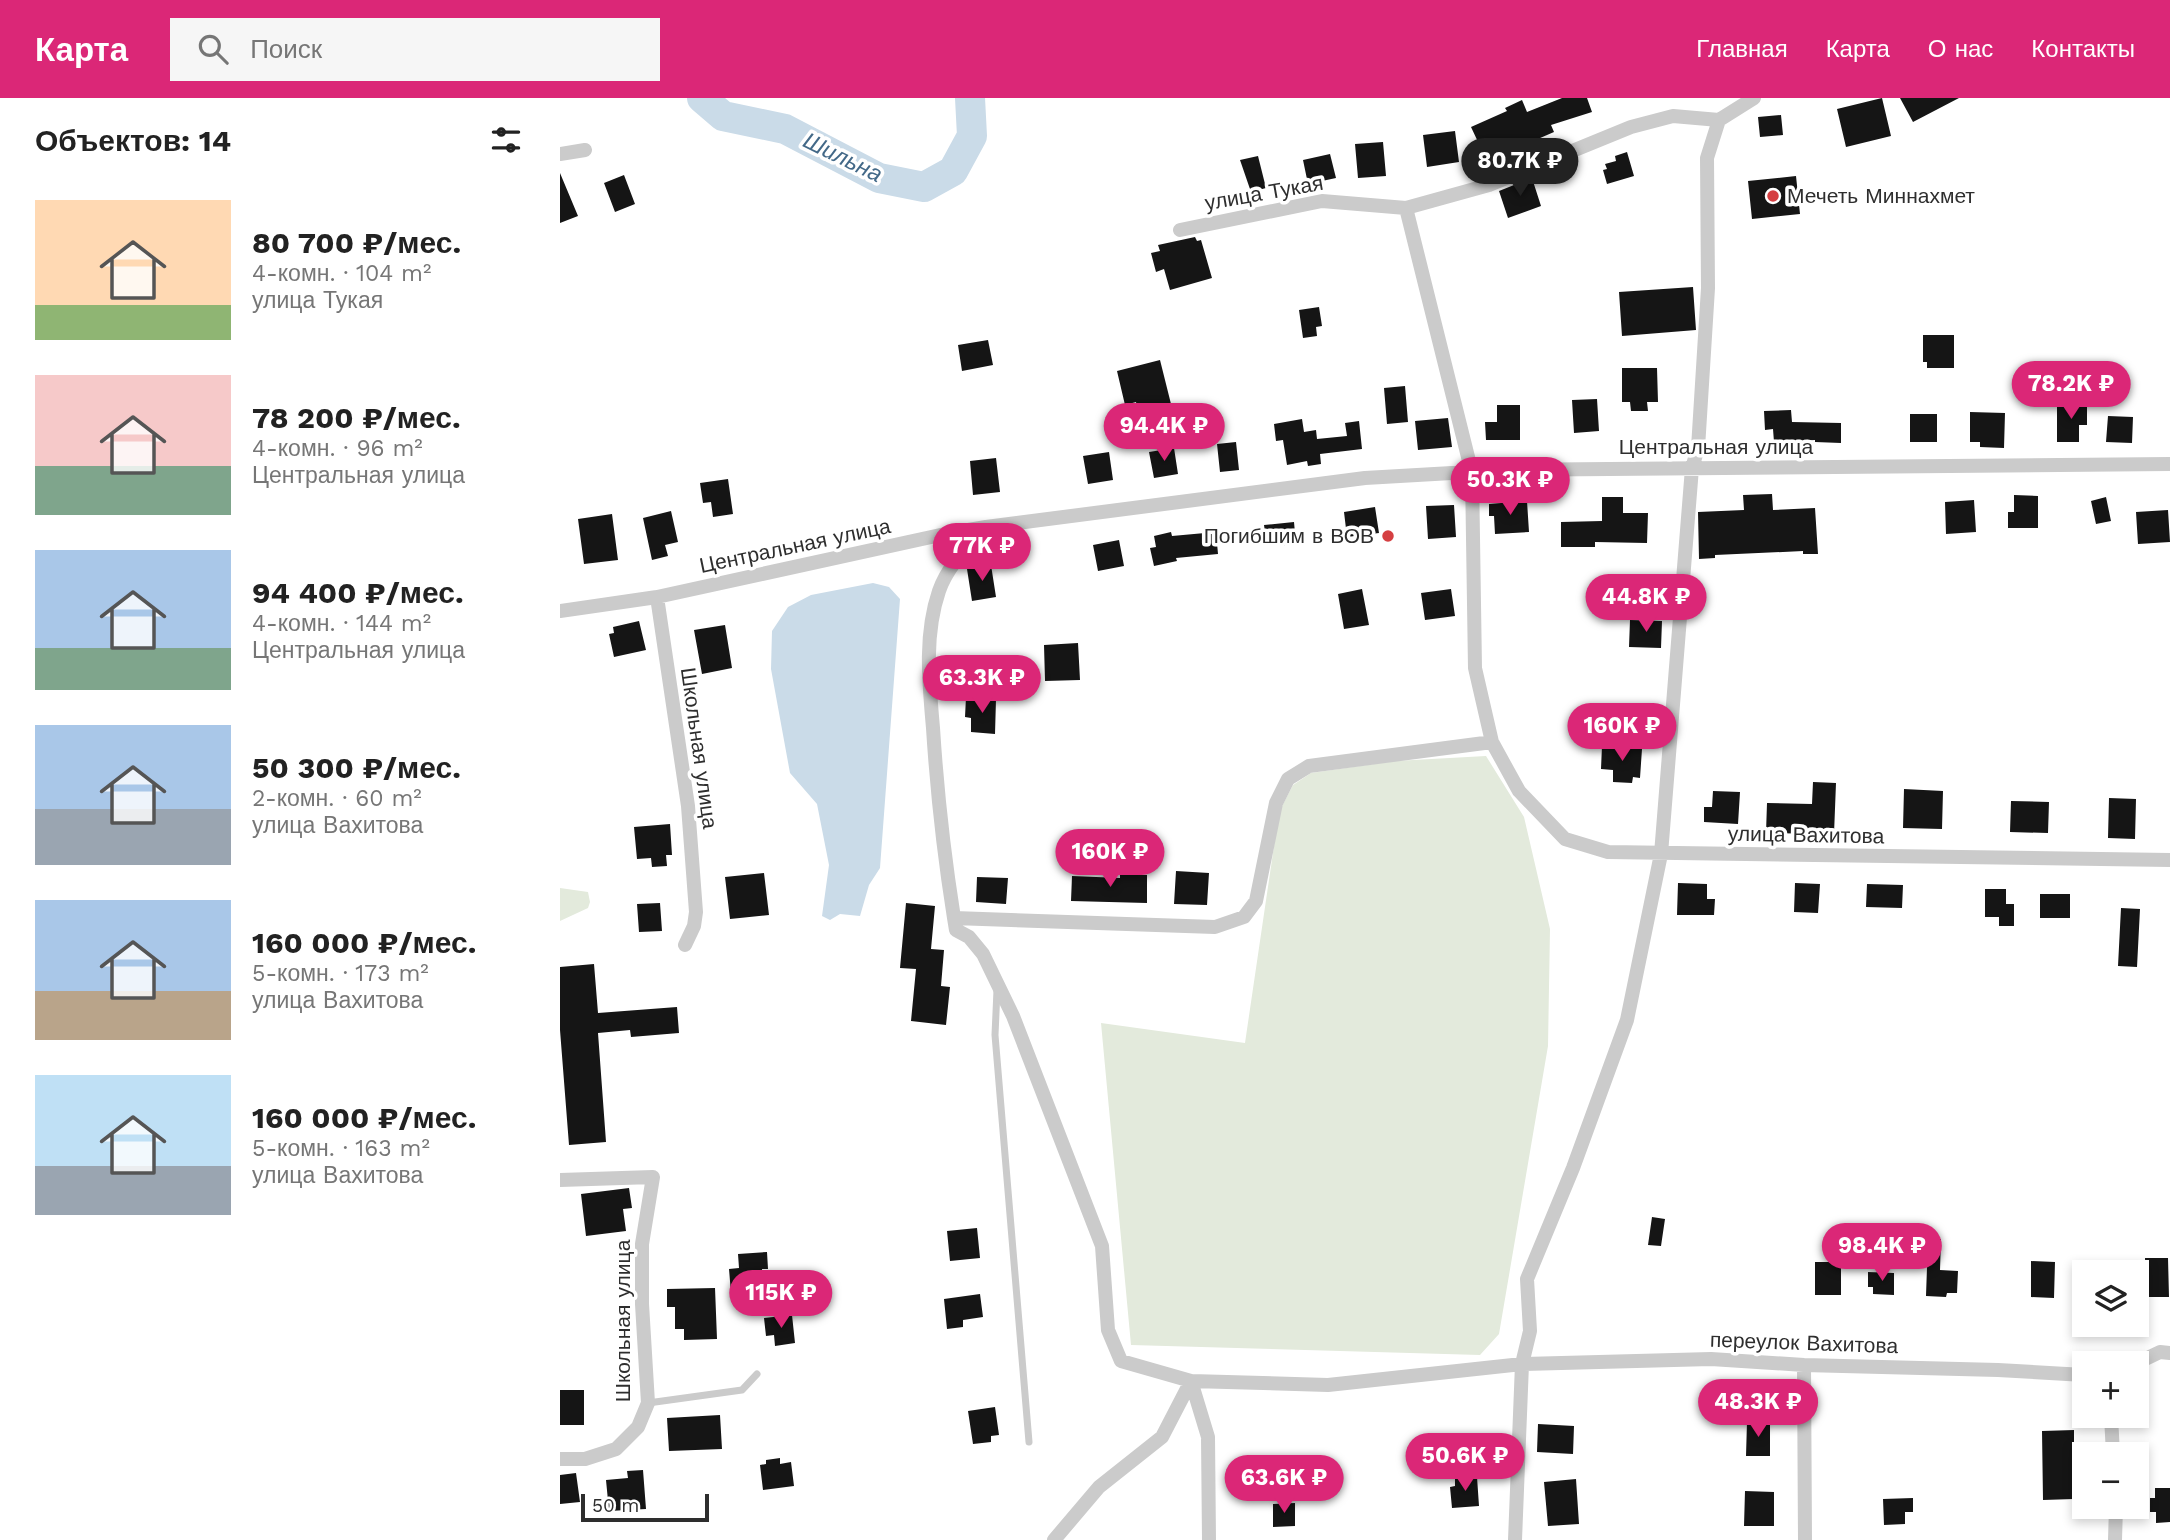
<!DOCTYPE html>
<html lang="ru">
<meta charset="utf-8">
<style>
:root{--surface:#fff;--page:#f6f6f6;--text:#222;--muted:#767676;--accent:#db2777}
body{margin:0;font-family:"Work Sans",sans-serif;background:var(--page);color:var(--text);height:100vh;display:flex;flex-direction:column;font-size:26px;white-space:nowrap}
*{box-sizing:border-box;margin:0}
p{font-size:23px;color:var(--muted)}
.icon{flex:none;width:38px;height:38px;fill:none;stroke:currentColor;stroke-width:2;stroke-linecap:round;stroke-linejoin:round}
.map{position:relative;flex:1;overflow:hidden}
.details{display:flex;flex-direction:column;background:var(--surface);width:560px}
.details>*{flex:none}
.controls{position:absolute;left:1512px;top:1162px;display:grid;gap:14px}
.controls a{display:grid;place-items:center;width:77px;height:77px;border-radius:0px;background:var(--surface);box-shadow:0 4px 10px #0003;font-size:35px}
.scale{position:absolute;left:21px;bottom:18px;width:128px;box-sizing:border-box;padding-left:7px;border:4px solid #2e2e2e;border-top:0;font-size:19px;line-height:24px;white-space:nowrap;color:#2e2e2e;-webkit-text-stroke:5px #fff;paint-order:stroke}
.price{position:absolute;translate:-50% -60px;padding:0 16px;border-radius:24px;background:var(--accent);color:#fff;font-size:23px;line-height:46px;filter:drop-shadow(0 2px 4px #0008)}
.price::after{content:'';position:absolute;left:50%;top:42px;width:21px;height:16px;margin-left:-10px;background:inherit;clip-path:polygon(0 0,100% 0,50% 100%)}
.price.current{background:#222;color:#fff}
ul{padding:0;list-style:none}
li{display:flex;align-items:center;gap:21px;height:175px;padding:0 35px}
li span{display:grid;place-items:center;flex:none;width:196px;height:140px;border-radius:0px;color:#555}
li>.icon{margin-inline-start:auto}
span .icon{width:84px;height:84px;fill:#fffc;stroke-width:1}
li b{font-size:30px}
h2{display:flex;justify-content:space-between;align-items:center;height:84px;padding:0 35px;font-size:30px}
header{display:flex;align-items:center;gap:42px;box-sizing:border-box;height:98px;padding:0 35px;background:var(--accent);color:#fff}
header strong{font-size:33px}
nav{display:flex;gap:38px;margin-inline-start:auto;font-size:24px}
.search{width:490px;height:63px;background:var(--page);display:flex;align-items:center;gap:18px;box-sizing:border-box;padding:0 24px;border-radius:0px;color:var(--muted);font-size:26px}
main{display:flex;flex:1;min-height:0}
.map>svg:first-child{display:block}
</style>
<header>
<strong>Карта</strong>
<div class="search"><svg class="icon" aria-label="search" viewBox="0 0 24 24"><circle cx="10" cy="10" r="6"/><path d="M15 15l6 6"/></svg>Поиск</div>
<nav><a>Главная</a><a>Карта</a><a>О нас</a><a>Контакты</a></nav>
</header>
<main>
<section class="details">
<h2>Объектов: 14<svg class="icon" aria-label="filters" viewBox="0 0 24 24"><path d="M4 7h16M4 17h16"/><circle cx="9" cy="7" r="2"/><circle cx="15" cy="17" r="2"/></svg></h2>
<ul>
<li><span style="background:linear-gradient(#ffd9b3 75%,#8fb573 0)"><svg class="icon" aria-label="home" viewBox="0 0 24 24"><path d="M3 11l9-7 9 7M6 9v11h12V9"/></svg></span><div><b>80 700 ₽/мес.</b><p>4-комн. · 104 m²</p><p>улица Тукая</p></div></li>
<li><span style="background:linear-gradient(#f6c9c9 65%,#7fa58c 0)"><svg class="icon" aria-label="home" viewBox="0 0 24 24"><path d="M3 11l9-7 9 7M6 9v11h12V9"/></svg></span><div><b>78 200 ₽/мес.</b><p>4-комн. · 96 m²</p><p>Центральная улица</p></div></li>
<li><span style="background:linear-gradient(#a9c7e8 70%,#7fa58c 0)"><svg class="icon" aria-label="home" viewBox="0 0 24 24"><path d="M3 11l9-7 9 7M6 9v11h12V9"/></svg></span><div><b>94 400 ₽/мес.</b><p>4-комн. · 144 m²</p><p>Центральная улица</p></div></li>
<li><span style="background:linear-gradient(#a9c7e8 60%,#9aa5b1 0)"><svg class="icon" aria-label="home" viewBox="0 0 24 24"><path d="M3 11l9-7 9 7M6 9v11h12V9"/></svg></span><div><b>50 300 ₽/мес.</b><p>2-комн. · 60 m²</p><p>улица Вахитова</p></div></li>
<li><span style="background:linear-gradient(#a9c7e8 65%,#b9a48a 0)"><svg class="icon" aria-label="home" viewBox="0 0 24 24"><path d="M3 11l9-7 9 7M6 9v11h12V9"/></svg></span><div><b>160 000 ₽/мес.</b><p>5-комн. · 173 m²</p><p>улица Вахитова</p></div></li>
<li><span style="background:linear-gradient(#bfe0f5 65%,#9aa5b1 0)"><svg class="icon" aria-label="home" viewBox="0 0 24 24"><path d="M3 11l9-7 9 7M6 9v11h12V9"/></svg></span><div><b>160 000 ₽/мес.</b><p>5-комн. · 163 m²</p><p>улица Вахитова</p></div></li>
</ul>
</section>
<div class="map">
<svg width="1610" height="1442" viewBox="0 0 1610 1442">
<rect width="100%" height="100%" fill="#fff"/>
<path fill="#e3eadc" d="M926 658 964 719 990 831 988 948 939 1236 920 1257 571 1247 541 925 685 945 719 714 733 687 751 675 835 663Z
M0 790 28 794 30 804 28 810 0 823Z"/>
<path fill="#cadbe8" d="M313 485 329 489 340 501 320 770 309 787 300 818 280 816 270 822 262 818 269 767 257 706 230 675 211 571 212 533 228 509 251 497Z"/>
<g fill="none" stroke-linecap="round" stroke-linejoin="round">
<path stroke="#cadbe8" stroke-width="30" d="M142 0 163 18 225 31 319 80 364 89 393 73 412 38 410 0"/>
</g>
<path fill="#151515" d="M1002 0H1027L1032 14 991 27 994 34 927 63 911 29 947 13 945 10 962 2 967 14Z
M1322 0 1331 38 1286 49 1277 11Z
M1340 0H1399L1353 24Z
M1221 17 1223 37 1200 39 1198 19Z
M895 33 899 64 867 69 863 37Z
M823 44 826 78 798 80 795 46Z
M1067 54 1074 78 1047 86 1043 72 1047 71 1045 66 1056 63 1055 58Z
M770 56 776 80 748 86 743 62Z
M698 58 706 90 691 94 680 62Z
M0 75 18 118 0 125Z
M64 77 75 106 55 114 44 85Z
M1236 78 1240 116 1192 121 1188 83Z
M972 80 981 108 948 120 939 93Z
M635 139 637 143 641 142 652 180 610 192 604 171 596 174 591 155 600 153 598 147Z
M1133 189 1136 232 1062 238 1059 194Z
M759 209 762 228 756 229 757 238 743 240 739 212Z
M1363 237H1394V270H1367V264H1363Z
M428 242 433 267 402 273 398 247Z
M600 262 611 306 578 314 576 304 565 307 557 273Z
M1062 270H1097L1098 304H1087L1088 313H1071L1070 304H1062Z
M845 288 848 324 827 326 824 290Z
M1037 301 1039 333 1014 335 1012 302Z
M1497 305H1527V327H1519V344H1497Z
M937 307H960V342H926L925 324H937Z
M1231 312 1232 324 1281 325V345L1255 344V342L1214 344 1213 331 1205 332 1204 313Z
M1410 314 1445 315 1444 350 1420 349V344H1410Z
M1350 316H1377V344H1350Z
M1548 318 1573 319 1572 345 1546 344Z
M888 320 892 349 858 352 855 323Z
M742 321 744 334 756 332 757 341 787 338 785 325 799 323 802 351 760 356 761 366 748 368 747 363 727 367 723 342 716 343 714 326Z
M676 344 679 372 660 374 657 346Z
M614 350 618 376 594 380 589 354Z
M549 354 553 382 528 386 523 358Z
M436 360 440 394 413 397 410 363Z
M168 381 173 416 153 419 151 404 143 405 140 385Z
M1212 396 1213 412 1255 410 1258 456H1243V453L1155 457V460L1139 461 1138 414 1184 412 1183 397Z
M1454 397 1478 398V430H1448V414H1454Z
M1042 399H1063V415H1088L1087 445 1035 444V449H1001V424L1042 423Z
M1546 399 1551 423 1536 426 1531 403Z
M1414 402 1416 434 1386 436 1385 404Z
M967 403 969 434 935 436 934 418H929V406Z
M894 407 896 439 868 441 866 408Z
M815 409 819 435 787 439 784 414Z
M1608 412 1610 444 1578 446 1576 414Z
M111 413 118 444 105 447 108 458 92 462 83 420Z
M52 416 58 462 24 466 18 421Z
M734 424 736 446 717 448 716 439 706 441 704 427Z
M611 434 612 438 656 434 658 456 616 460 617 463 594 468 590 450 596 449 594 438Z
M559 442 564 468 538 473 533 447Z
M431 467 436 499 412 503 407 471Z
M802 491 809 527 784 531 778 496Z
M891 491 895 518 865 522 861 495Z
M1070 522 1102 523 1101 550 1069 549Z
M79 523 86 552 54 559 49 536 54 535 53 529Z
M165 527 172 570 142 576 134 532Z
M518 545 520 582 485 583 484 547Z
M406 599 436 601 435 636 411 634V620L405 619Z
M1042 648 1082 651 1080 680 1073 679 1072 685 1053 684V672L1041 671Z
M1253 684 1276 685 1274 736 1206 735 1207 705 1252 706Z
M1344 691 1383 693 1382 731 1343 730Z
M1153 693 1180 694 1178 726 1144 724V709H1152Z
M1549 700 1576 701 1575 741 1548 740Z
M1451 703 1489 704 1488 735 1450 734Z
M110 726 112 757H106L107 768 92 769 91 760 77 761 74 729Z
M616 773 649 775 647 807 614 806Z
M204 775 209 817 170 821 165 779Z
M560 777H587V805L511 803 512 778 560 780Z
M417 779 448 780 446 806 416 804Z
M1118 785 1147 786V801H1155L1154 817H1117Z
M1235 785 1260 786 1258 815 1234 814Z
M1307 786 1343 787 1342 810 1306 809Z
M1425 791H1446V806H1454V828H1439V819H1425Z
M1480 796H1510V820H1480Z
M100 805 102 833 79 834 77 806Z
M346 805 375 808 371 851 384 852 381 888 390 889 386 927 351 923 356 871 340 870Z
M1561 810 1580 811 1577 869 1558 868Z
M34 866 38 915 117 909 119 935 71 939 70 932 38 935 46 1044 9 1047 0 932V869Z
M69 1090 72 1110 63 1111 66 1133 26 1138 21 1096Z
M1092 1119 1105 1121 1101 1148 1088 1147Z
M417 1130 420 1160 390 1163 387 1133Z
M1368 1141H1381L1380 1172 1398 1173 1397 1195H1387L1386 1199 1366 1198Z
M207 1154 208 1171H202L204 1199 182 1201 181 1194 171 1195 169 1171 179 1170 178 1156Z
M1585 1160H1608L1609 1199H1586Z
M1471 1163 1495 1164 1494 1200 1471 1199Z
M1255 1164H1281V1197H1255Z
M1308 1174 1334 1175V1197L1313 1196V1189H1308Z
M155 1190 157 1241 124 1242V1231H115V1209H107V1191Z
M420 1196 423 1219 403 1222V1229L387 1231 384 1201Z
M232 1217 235 1245 215 1248 214 1237 206 1238 204 1220Z
M0 1292H24V1327H0Z
M435 1309 439 1337 431 1338V1344L413 1346 408 1313Z
M160 1317 162 1351 109 1353 107 1320Z
M1187 1324H1210V1358H1186Z
M978 1326 1014 1328 1013 1356 977 1354Z
M1514 1332V1401L1483 1402 1482 1333Z
M220 1360V1366L231 1364 234 1388 203 1392 200 1367 206 1366V1362Z
M83 1372 86 1411 49 1413 46 1382 68 1380 67 1373Z
M16 1375 20 1404 0 1406V1377Z
M917 1379 919 1408 892 1410 890 1389 895 1388V1381Z
M1016 1381 1019 1426 988 1428 984 1384Z
M1595 1390H1610V1424L1596 1425V1414H1590V1400H1595Z
M1185 1393 1214 1394V1428H1184Z
M1353 1400V1414H1345V1426L1324 1427 1323 1401Z
M735 1405V1428L713 1429V1406Z"/>
<g fill="none" stroke-linecap="round" stroke-linejoin="round">
<path stroke="#cbcbcb" stroke-width="7" d="M437 892 435 937 469 1344
M88 1305 182 1292 197 1276"/>
<path stroke="#cbcbcb" stroke-width="14" d="M0 56 25 52
M846 110 912 375 915 570 932 644 959 693 1005 741 1048 754 1610 762
M620 132 762 103 846 110 929 87 1071 29 1113 18 1159 22 1194 0
M426 429C408 449 388 467 379 493 364 537 369 584 373 630 377 693 384 757 394 820L396 832 409 839 423 856 453 918 542 1148 548 1232 561 1263 631 1283 648 1339 649 1442
M385 436 391 467
M97 499 128 708 136 814 134 828 125 847
M0 513 97 499 385 436 426 429 805 380 944 372 1610 366
M394 820 655 829 684 819 696 803 716 705 728 681 749 668 932 644
M0 1082 93 1079 82 1146V1206L88 1305 78 1329 56 1351 25 1361H0
M1577 1265 1600 1254 1610 1255
M1244 1267 1245 1442
M1551 1318 1553 1356
M494 1442 539 1389 602 1339 631 1283 768 1287 962 1266 970 1233 967 1181 1013 1070 1067 922 1101 756 1132 370 1138 350 1148 190 1147 60 1159 22
M955 1442 962 1266 1151 1261 1244 1267 1438 1272 1524 1277
M1555 1442 1556 1409"/>
</g>
<g fill="#d53f41" stroke="#fff" stroke-width="2.5">
<circle cx="1213" cy="98" r="7"/>
<circle cx="828" cy="438" r="7"/>
</g>
<g text-anchor="middle" stroke-width="7" stroke-linejoin="round" paint-order="stroke">
<g font-size="21" fill="#2e2e2e" stroke="#fff">
<text transform="translate(704 95) rotate(-10)" y="7">улица Тукая</text>
<text x="1156" y="356">Центральная улица</text>
<text transform="translate(235 448) rotate(-12)" y="7">Центральная улица</text>
<text transform="translate(139 650) rotate(82)" y="7">Школьная улица</text>
<text transform="translate(1246 737) rotate(1)" y="7">улица Вахитова</text>
<text transform="translate(63 1223) rotate(-90)" y="7">Школьная улица</text>
<text transform="translate(1244 1245) rotate(2)" y="7">переулок Вахитова</text>
</g>
<g font-size="21" fill="#2e2e2e" stroke="#fff" text-anchor="start">
<text x="1227" y="105">Мечеть Миннахмет</text>
<text x="814" y="445" text-anchor="end">Погибшим в ВОВ</text>
</g>
<g font-size="23" font-style="italic" fill="#436988" stroke="#fff">
<text transform="translate(283 59) rotate(26)" y="8">Шильна</text>
</g>
</g>
</svg>
<div class="controls">
<a><svg class="icon" aria-label="layers" viewBox="0 0 24 24"><path d="M12 4l9 5-9 5-9-5zM3 14l9 5 9-5"/></svg></a>
<a>+</a>
<a>−</a>
</div>
<div class="scale">50 m</div>
<b class="price current" style="left:960px;top:100px">80.7K ₽</b>
<b class="price" style="left:1511px;top:323px">78.2K ₽</b>
<b class="price" style="left:604px;top:365px">94.4K ₽</b>
<b class="price" style="left:950px;top:419px">50.3K ₽</b>
<b class="price" style="left:422px;top:485px">77K ₽</b>
<b class="price" style="left:1086px;top:536px">44.8K ₽</b>
<b class="price" style="left:422px;top:617px">63.3K ₽</b>
<b class="price" style="left:1062px;top:665px">160K ₽</b>
<b class="price" style="left:550px;top:791px">160K ₽</b>
<b class="price" style="left:1322px;top:1185px">98.4K ₽</b>
<b class="price" style="left:221px;top:1232px">115K ₽</b>
<b class="price" style="left:1198px;top:1341px">48.3K ₽</b>
<b class="price" style="left:905px;top:1395px">50.6K ₽</b>
<b class="price" style="left:724px;top:1417px">63.6K ₽</b>
</div>
</main>
